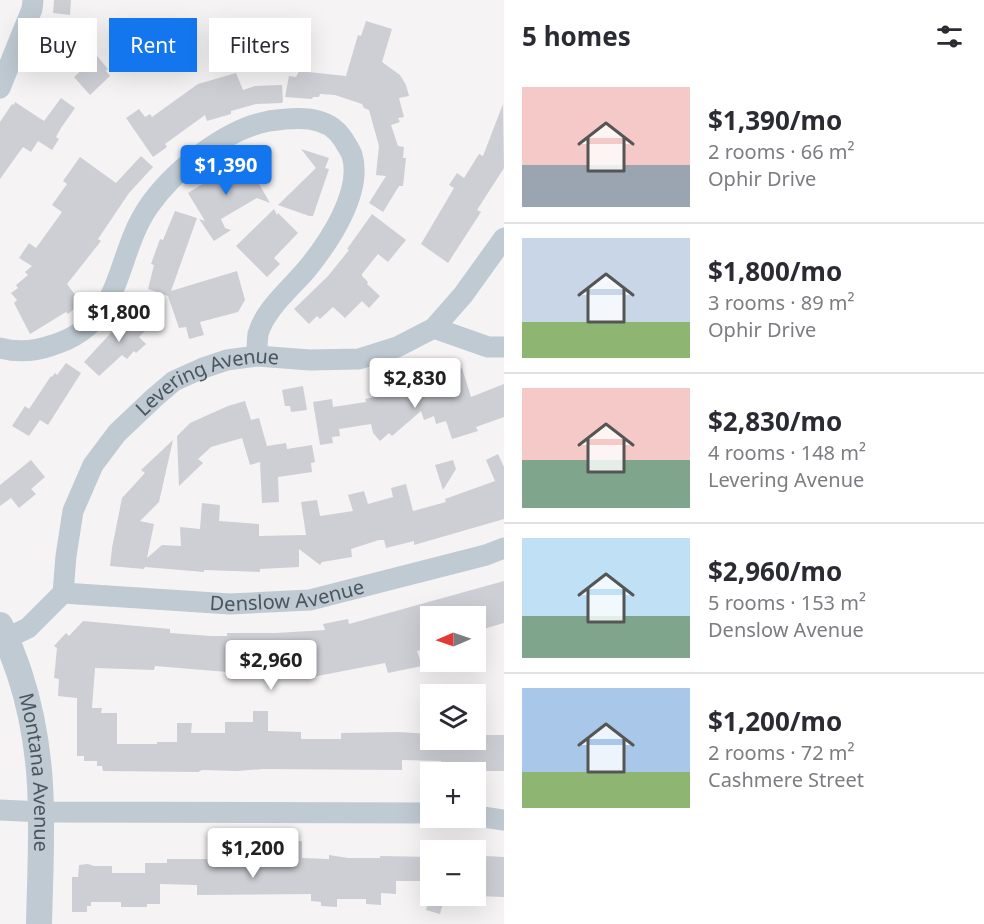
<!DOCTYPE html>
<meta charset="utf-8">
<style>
:root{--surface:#fff;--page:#f2f2f3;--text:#2b2b33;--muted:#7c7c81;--line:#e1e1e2;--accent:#1376ef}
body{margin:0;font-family:"Noto Sans",sans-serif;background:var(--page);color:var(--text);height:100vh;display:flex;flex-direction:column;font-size:22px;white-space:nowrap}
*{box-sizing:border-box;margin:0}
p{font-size:20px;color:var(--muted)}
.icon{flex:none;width:33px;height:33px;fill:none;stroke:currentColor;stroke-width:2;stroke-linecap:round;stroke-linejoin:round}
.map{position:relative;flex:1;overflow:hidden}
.drawer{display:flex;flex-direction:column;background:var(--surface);width:480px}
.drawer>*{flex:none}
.top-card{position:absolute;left:18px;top:18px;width:396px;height:54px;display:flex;gap:12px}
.needle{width:39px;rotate:268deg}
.controls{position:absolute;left:420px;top:606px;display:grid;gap:12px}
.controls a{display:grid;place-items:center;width:66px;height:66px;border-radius:0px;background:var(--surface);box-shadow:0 6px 24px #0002;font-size:30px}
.price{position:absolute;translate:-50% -51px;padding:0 14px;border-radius:6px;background:#fff;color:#222;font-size:20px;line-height:39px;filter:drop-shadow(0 2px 3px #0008)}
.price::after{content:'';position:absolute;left:50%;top:36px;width:18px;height:14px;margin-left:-9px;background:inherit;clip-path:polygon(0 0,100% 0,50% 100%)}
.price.selected{background:var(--accent);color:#fff}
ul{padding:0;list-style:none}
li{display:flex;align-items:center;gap:18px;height:150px;padding:0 18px}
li+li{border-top:2px solid var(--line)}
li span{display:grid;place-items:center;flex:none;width:168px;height:120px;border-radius:0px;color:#555}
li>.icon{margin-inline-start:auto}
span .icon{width:72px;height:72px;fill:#fffc;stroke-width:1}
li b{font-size:26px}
h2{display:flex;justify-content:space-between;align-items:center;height:72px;padding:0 18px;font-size:26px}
.tag{padding:0 21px;border-radius:0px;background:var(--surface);box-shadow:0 6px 24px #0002;font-size:21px;line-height:54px}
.tag.selected{background:var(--accent);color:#fff}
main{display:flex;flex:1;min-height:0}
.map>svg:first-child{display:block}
</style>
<main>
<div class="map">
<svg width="504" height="924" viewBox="0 0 504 924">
<rect width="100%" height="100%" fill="#f5f3f3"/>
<path fill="#cdcfd5" d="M54 0H71L70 15 53 13Z
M366 21 392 29 382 62 400 75 406 85 409 96 399 98 404 117 398 118 400 122 391 125 398 146 404 147 403 158H406L403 186H399L383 212 369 203 386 176 376 175 379 146 369 110 364 108 362 104 335 95 320 94 319 97H313L312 99 285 97 289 76 296 77 299 71 346 76 358 35 361 36Z
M97 56 108 69 106 71 110 76 90 95 74 77Z
M236 73 243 90 255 86 282 85 283 101 282 103 256 104 231 111V114L207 121 205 115 165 144 167 147 153 157 126 118 139 109 145 117 150 114 152 117 198 84Z
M61 98 75 108 61 128 56 137 59 139 52 150 38 141 31 152 23 147 0 179V122L12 104 14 105 15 102 44 121Z
M503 104 504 168 477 210 481 212 448 263 421 244 454 188 449 185 457 173 464 178 479 154 483 156Z
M301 149 329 158 325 168 329 169 313 216H309L278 205 316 168Z
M141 156 153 167 129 193 98 239 101 241 67 284 81 303 68 314 66 312 30 334 14 303 17 300 11 293 18 288 16 285 28 275 25 272 32 266 19 258 29 243 36 248 62 212 52 205 67 184 63 181 80 157 116 183Z
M244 158 270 203 257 198 221 219 225 228 231 230 214 241 199 219 205 221 188 193Z
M274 209 277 215 278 213 298 233 274 258 280 264 267 277 236 246Z
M175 211 197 218 171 291 237 271 245 300 238 312 200 322 204 335 189 339 186 327 179 328 168 296 148 289 154 265 151 264 160 239 163 240Z
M372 214 406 240 388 262 378 254 362 274V276L368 282 367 284 380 296 369 308 362 301 345 318 333 307 320 319 317 316 309 324 294 309 328 276 349 250 347 249Z
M133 309 150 326 139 337 146 344 136 353 134 351 127 359 122 355 99 376 84 362Z
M66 363 81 373 48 425 40 420 29 436 12 426 25 406 29 409 51 376 52 377 55 373 57 375Z
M462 368 471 397 504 384V417L476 427 478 431 452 439 446 421 436 424 434 416 424 420 421 411 392 436 389 433 380 441 373 433 371 424 339 429 340 436 332 437 333 443 320 445 313 402 332 399 333 407 366 402 365 399 403 391 447 377 446 373Z
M303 386 307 410 291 412 290 406H285L282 390Z
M245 401 251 420 259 418 267 446 286 443 287 449 312 445 315 462 311 463 312 472 278 477 279 502 262 503 260 462 250 465 242 438 211 447 198 459 203 463 179 486 177 436 190 423 228 406Z
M173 440 159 502 140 521 154 524 147 558 162 545 181 546 180 527 200 529 202 503 220 505 219 521 259 524V536L306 535 301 502 317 500 320 516 353 511 348 495 364 491 368 504 393 497 391 488 406 484 413 511 446 502 445 499 495 481 486 460 498 454 504 467V519L414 545V541L386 548 384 540H379L351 549 352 557 322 562 320 565 299 549V567L260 569V572L204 570V572L145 567 144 569 110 566 112 548 122 498 145 473 141 470Z
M31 460 45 477 31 489 36 494 19 508 11 498 0 506V485Z
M453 460 456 469 443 490 435 465Z
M504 581V623L476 631V616H430V647L417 651 422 666 388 673 385 663 312 677 278 679 227 677V672L155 666 154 670 95 668 92 708H102L101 713H117V744H157V742H177V723H192L191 733H225V722H253V711H268V731L301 732V739H341V733L399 732 430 734V740H456V742H486V735H504V771H441V761L402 760V770L264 769 237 771 202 770 198 772 103 771 102 766H97V761H84V756H77V698L58 696 59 679 54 678 57 648 54 646 66 633 69 636 83 621 170 629V633L211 636H227V633H276L325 630 323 624 348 619 349 624Z
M285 841H302V858L329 859V855L348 858H380V856L430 857V881H396V894L381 893V905L366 904V899H337V907L321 906V902L311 901V894L197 895V885L160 884V904H147V907H121V902H91V906H87V912H72V877H78L79 865 88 864 94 866H112V873H145V863H167V859H235V863L262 864V856H285Z
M485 856 504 857V897L476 896V862L485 863Z
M430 896H445L440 914 426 910Z"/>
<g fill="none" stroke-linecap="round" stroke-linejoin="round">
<g stroke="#c0cad2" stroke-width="21">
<path d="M0 88 32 9 33 0"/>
<path d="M434 328 488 347H504"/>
<path d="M0 348C18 353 36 351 53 345 125 323 114 256 149 206 174 170 226 129 269 121 295 117 327 114 343 139 346 144 350 150 352 155 363 192 329 242 307 269 291 288 265 309 258 334 257 341 257 349 257 356"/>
<path id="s1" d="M63 593 230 604 310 600 486 555 504 548"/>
<path id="s2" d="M7 638 28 628 63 593 66 556 73 511 93 465 117 433 154 398 174 381 203 368 227 360 257 356 310 360 359 359 397 347 434 328 463 295 504 238"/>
<path d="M0 810 42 812 430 813"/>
<path d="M476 816 504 820"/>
</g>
<path stroke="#c0cad2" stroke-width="26" id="s3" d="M0 625C8 640 13 656 19 672 48 759 41 834 39 924"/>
</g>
<g text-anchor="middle" stroke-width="4.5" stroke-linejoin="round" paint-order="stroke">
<g font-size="20" fill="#495661" stroke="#fff">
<text dy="7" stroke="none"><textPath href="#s2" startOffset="354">Levering Avenue</textPath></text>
<text dy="7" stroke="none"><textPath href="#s1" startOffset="225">Denslow Avenue</textPath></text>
<text dy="7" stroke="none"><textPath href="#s3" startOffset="153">Montana Avenue</textPath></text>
</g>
</g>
</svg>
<div class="controls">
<a><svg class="needle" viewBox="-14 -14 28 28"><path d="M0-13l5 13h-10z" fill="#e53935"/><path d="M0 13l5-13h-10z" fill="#7c7c81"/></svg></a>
<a><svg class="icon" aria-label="layers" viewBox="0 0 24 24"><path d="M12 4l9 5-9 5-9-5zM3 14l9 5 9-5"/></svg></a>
<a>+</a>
<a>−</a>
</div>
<b class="price selected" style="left:226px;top:196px">$1,390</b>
<b class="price" style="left:119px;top:343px">$1,800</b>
<b class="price" style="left:415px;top:409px">$2,830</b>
<b class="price" style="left:271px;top:691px">$2,960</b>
<b class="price" style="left:253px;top:879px">$1,200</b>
<div class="top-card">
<a class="tag">Buy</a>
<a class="tag selected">Rent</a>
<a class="tag">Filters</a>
</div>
</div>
<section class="drawer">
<h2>5 homes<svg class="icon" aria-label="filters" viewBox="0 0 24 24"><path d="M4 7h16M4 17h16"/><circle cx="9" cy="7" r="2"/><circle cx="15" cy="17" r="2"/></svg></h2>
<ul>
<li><span style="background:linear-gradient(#f6c9c9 65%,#9aa5b1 0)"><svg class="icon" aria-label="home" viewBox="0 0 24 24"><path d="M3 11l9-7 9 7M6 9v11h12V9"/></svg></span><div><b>$1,390/mo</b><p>2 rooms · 66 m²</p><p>Ophir Drive</p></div></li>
<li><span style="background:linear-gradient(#c9d6e8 70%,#8fb573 0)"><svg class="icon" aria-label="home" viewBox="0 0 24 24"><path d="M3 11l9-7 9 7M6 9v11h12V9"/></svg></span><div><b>$1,800/mo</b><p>3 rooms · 89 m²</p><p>Ophir Drive</p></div></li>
<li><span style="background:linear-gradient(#f6c9c9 60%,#7fa58c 0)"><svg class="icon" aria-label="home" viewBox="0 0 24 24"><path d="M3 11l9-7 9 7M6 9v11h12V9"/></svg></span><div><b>$2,830/mo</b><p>4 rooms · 148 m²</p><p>Levering Avenue</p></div></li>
<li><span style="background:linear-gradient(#bfe0f5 65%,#7fa58c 0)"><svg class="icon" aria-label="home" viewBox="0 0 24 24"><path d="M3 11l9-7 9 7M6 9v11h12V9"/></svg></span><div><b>$2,960/mo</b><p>5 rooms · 153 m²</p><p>Denslow Avenue</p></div></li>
<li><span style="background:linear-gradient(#a9c7e8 70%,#8fb573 0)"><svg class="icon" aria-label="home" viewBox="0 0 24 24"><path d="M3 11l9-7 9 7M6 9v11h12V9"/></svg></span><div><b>$1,200/mo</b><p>2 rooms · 72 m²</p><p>Cashmere Street</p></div></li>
</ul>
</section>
</main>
